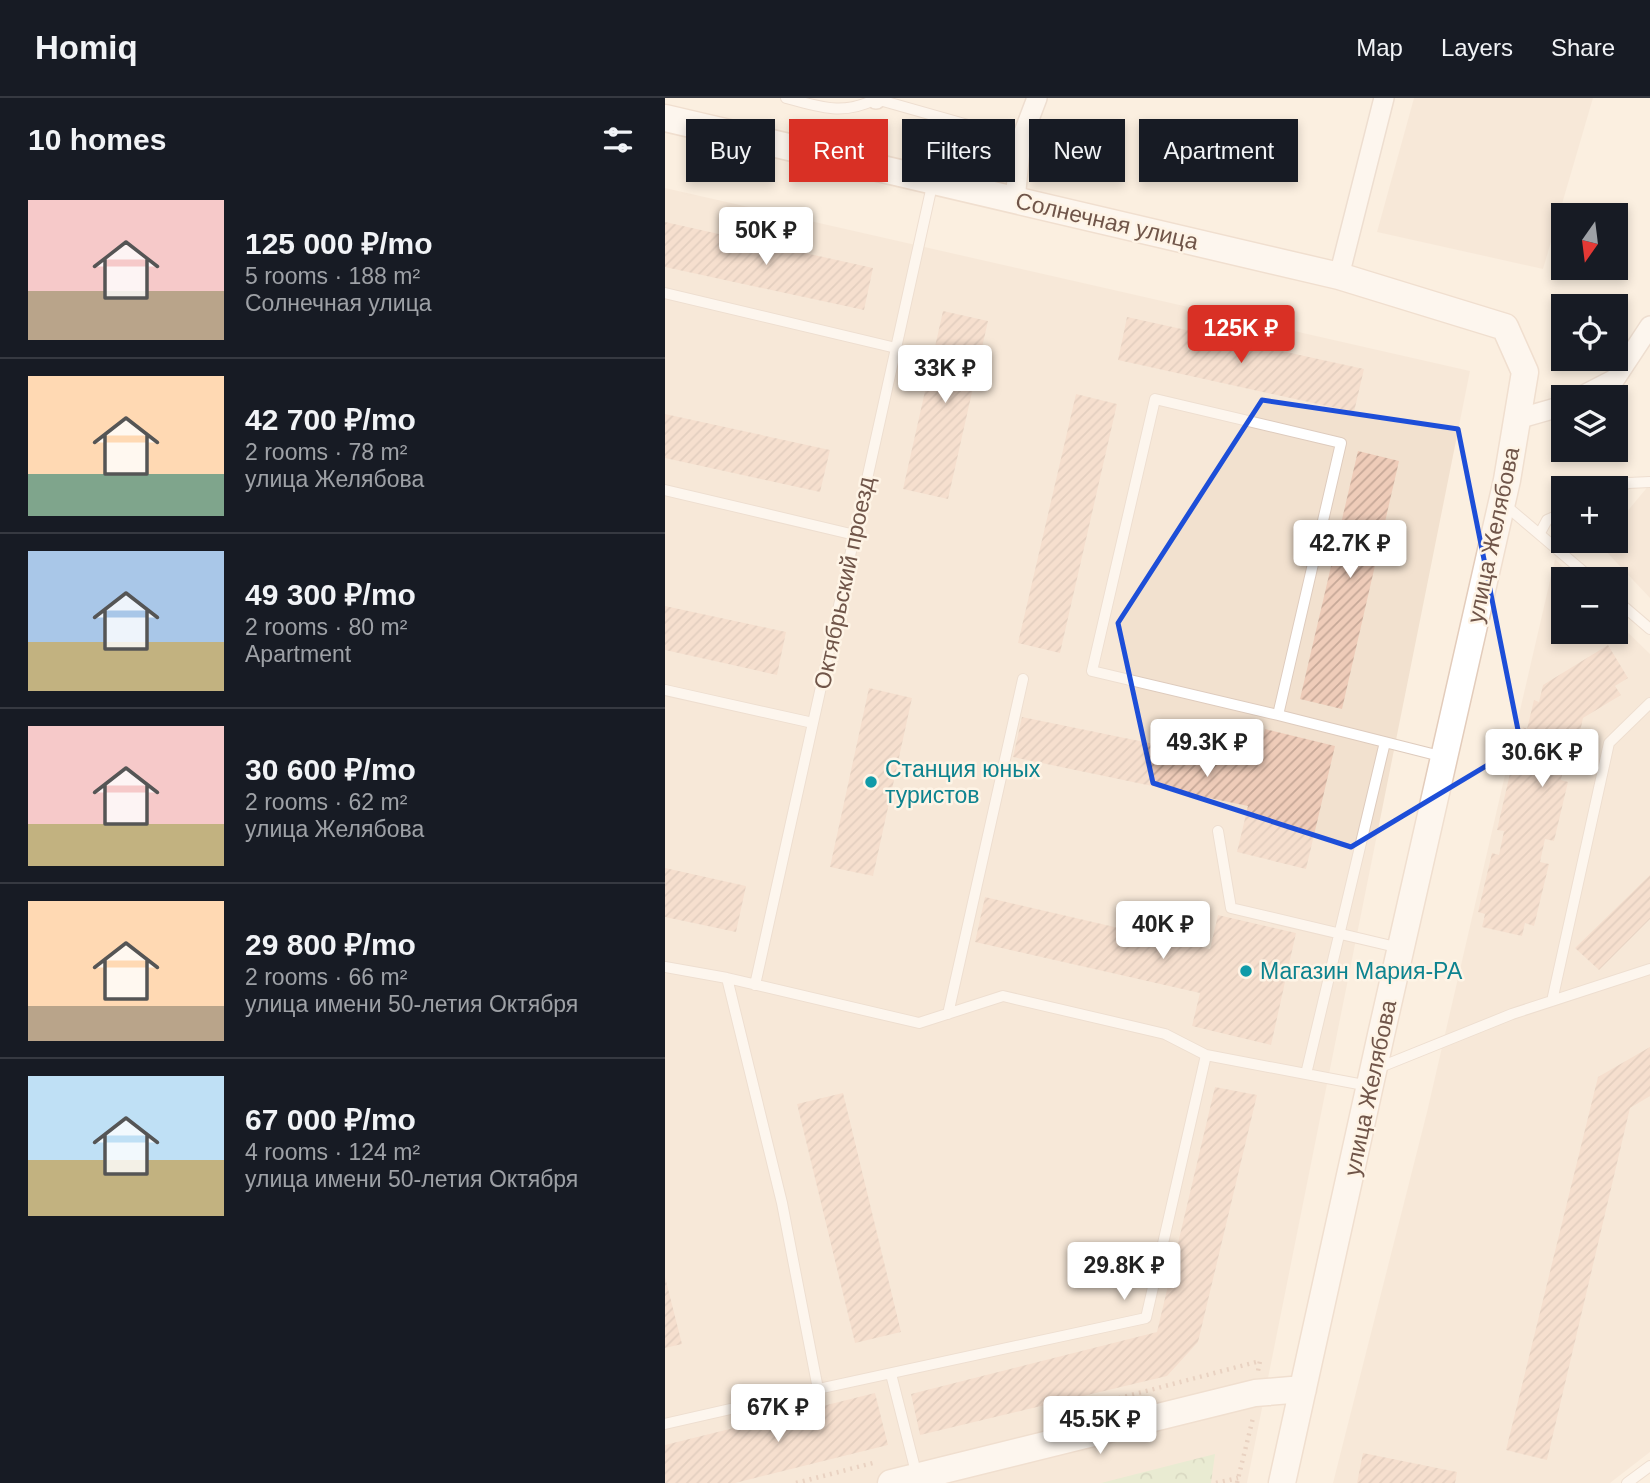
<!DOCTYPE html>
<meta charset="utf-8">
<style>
:root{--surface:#171b24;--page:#20242c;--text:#f1f3f6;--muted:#9ea1a6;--line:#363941;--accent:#d93025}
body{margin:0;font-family:Helvetica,sans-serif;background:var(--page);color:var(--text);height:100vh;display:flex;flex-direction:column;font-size:26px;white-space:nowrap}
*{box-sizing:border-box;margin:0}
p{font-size:23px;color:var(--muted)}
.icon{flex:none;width:38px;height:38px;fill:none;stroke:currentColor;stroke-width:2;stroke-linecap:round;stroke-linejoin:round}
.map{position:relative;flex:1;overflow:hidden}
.drawer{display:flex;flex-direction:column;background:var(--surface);width:665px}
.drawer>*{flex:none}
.hud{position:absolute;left:21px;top:21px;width:665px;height:63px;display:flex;gap:14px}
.needle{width:46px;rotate:194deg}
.buttons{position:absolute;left:886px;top:105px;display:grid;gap:14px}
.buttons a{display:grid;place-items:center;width:77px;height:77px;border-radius:0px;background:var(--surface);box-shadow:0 4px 10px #0003;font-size:35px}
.price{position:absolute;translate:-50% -60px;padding:0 16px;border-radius:7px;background:#fff;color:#222;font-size:23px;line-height:46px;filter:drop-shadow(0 2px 4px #0008)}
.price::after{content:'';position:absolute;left:50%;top:42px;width:21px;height:16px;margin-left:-10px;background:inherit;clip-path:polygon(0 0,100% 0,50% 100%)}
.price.on{background:var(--accent);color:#fff}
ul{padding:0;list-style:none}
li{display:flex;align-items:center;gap:21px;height:175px;padding:0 28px}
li+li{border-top:2px solid var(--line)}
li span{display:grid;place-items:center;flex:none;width:196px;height:140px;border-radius:0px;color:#555}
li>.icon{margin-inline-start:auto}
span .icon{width:84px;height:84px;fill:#fffc;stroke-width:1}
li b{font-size:30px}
h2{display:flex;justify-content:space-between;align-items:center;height:84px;padding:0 28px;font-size:30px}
.tag{padding:0 24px;border-radius:0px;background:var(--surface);box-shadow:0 4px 10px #0003;font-size:24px;line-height:63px}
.tag.on{background:var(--accent);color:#fff}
header{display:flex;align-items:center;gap:42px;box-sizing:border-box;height:98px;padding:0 35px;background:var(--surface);border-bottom:2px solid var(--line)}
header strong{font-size:33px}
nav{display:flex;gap:38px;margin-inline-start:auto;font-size:24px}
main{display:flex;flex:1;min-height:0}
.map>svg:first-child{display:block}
</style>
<header>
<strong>Homiq</strong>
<nav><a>Map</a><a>Layers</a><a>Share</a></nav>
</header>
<main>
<section class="drawer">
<h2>10 homes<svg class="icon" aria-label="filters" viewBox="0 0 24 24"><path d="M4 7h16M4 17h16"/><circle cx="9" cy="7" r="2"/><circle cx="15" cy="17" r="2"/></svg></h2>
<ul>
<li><span style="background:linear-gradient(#f6c9c9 65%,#b9a48a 0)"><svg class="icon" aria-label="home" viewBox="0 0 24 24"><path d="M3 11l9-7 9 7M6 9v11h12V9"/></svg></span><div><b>125 000 ₽/mo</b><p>5 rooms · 188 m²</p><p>Солнечная улица</p></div></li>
<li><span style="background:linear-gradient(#ffd9b3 70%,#7fa58c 0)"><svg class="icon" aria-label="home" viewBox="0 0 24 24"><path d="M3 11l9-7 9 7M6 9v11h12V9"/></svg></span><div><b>42 700 ₽/mo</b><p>2 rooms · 78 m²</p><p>улица Желябова</p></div></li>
<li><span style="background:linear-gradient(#a9c7e8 65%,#c2b280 0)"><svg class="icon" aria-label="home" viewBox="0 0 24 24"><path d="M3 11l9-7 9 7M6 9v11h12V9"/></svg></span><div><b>49 300 ₽/mo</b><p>2 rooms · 80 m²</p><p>Apartment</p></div></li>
<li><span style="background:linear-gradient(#f6c9c9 70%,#c2b280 0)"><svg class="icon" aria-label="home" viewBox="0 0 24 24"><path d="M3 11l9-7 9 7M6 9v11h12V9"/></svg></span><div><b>30 600 ₽/mo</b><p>2 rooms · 62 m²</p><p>улица Желябова</p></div></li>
<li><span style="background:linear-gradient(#ffd9b3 75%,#b9a48a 0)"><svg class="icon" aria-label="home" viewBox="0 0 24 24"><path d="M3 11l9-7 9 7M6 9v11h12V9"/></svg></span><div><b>29 800 ₽/mo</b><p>2 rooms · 66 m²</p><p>улица имени 50-летия Октября</p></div></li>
<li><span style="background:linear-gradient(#bfe0f5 60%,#c2b280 0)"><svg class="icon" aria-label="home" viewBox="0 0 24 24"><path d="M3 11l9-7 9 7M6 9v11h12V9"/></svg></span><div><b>67 000 ₽/mo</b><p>4 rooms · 124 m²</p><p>улица имени 50-летия Октября</p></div></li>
</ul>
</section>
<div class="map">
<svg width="985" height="1385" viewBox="0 0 985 1385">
<defs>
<pattern id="park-crowns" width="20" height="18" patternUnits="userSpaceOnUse" patternTransform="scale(1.75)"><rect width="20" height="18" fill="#d2e7c0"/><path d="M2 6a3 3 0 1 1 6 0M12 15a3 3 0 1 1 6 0" fill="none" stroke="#afbe9e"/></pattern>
<pattern id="building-hatch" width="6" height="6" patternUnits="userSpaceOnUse" patternTransform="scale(1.75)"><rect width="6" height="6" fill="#efccb9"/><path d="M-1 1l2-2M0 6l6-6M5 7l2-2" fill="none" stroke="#c6a898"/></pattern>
</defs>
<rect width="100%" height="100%" fill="#fbefe0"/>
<path fill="#f2e1cf" d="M749 0H928L878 171 712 134Z
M0 90 805 273 582 1385H0Z
M985 386V500L935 447 938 443H950V428Z
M890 461 910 481H898V534H950V522L985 556V1354L945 1385H668L762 1014Z"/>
<path fill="url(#park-crowns)" d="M550 1356 546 1385H436Z"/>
<path fill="url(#building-hatch)" d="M0 124 208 170 199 212 0 169Z
M278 213 323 223 283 401 238 391Z
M462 219 699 271 689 314 453 262Z
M411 296 452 306 395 555 353 545Z
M0 316 165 352 155 394 0 360Z
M693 353 734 363 677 611 635 601Z
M0 508 121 534 112 577 0 552Z
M943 547 963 580 950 588 956 597 918 620 909 661 901 659 896 682 903 684 889 743 880 741 875 764 884 766 869 828 860 825 857 838 817 829 820 816 813 814 827 755 834 757 839 733 832 732 846 671 853 672 858 651 853 650 858 629 862 631 869 602 874 604 878 587Z
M204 590 247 600 208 778 165 769Z
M357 619 592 667 600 631 670 648 641 771 572 754 583 708 348 659Z
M0 770 81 788 71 834 0 819Z
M985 777V821L934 872 910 850Z
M320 799 545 851 553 817 631 835 606 947 527 928 535 895 310 844Z
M985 949V998L965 1010 882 1362 841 1352 933 979Z
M550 989 592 997 533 1244 502 1278 255 1337 246 1296 492 1234Z
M178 995 236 1234 190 1245 132 1006Z
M0 1179 17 1246 0 1250Z
M210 1295 223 1347 70 1385H0V1347Z
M698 1355 792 1374 790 1385H692Z"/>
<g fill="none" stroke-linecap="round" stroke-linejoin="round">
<defs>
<path id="lane" d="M121 0C156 9 177 18 211 1L356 42
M0 195 231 250
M950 391 963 385 985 384
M0 392 190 437
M840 407 927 481
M875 435 882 422 898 415
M950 501 985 531
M0 592 148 625
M613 617 427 573 490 301 676 345 613 617 779 659
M553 733 566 810 735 850
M0 869 62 880 254 925 338 898 500 936 541 957 704 988
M62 880 117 1105 153 1291
M90 887 268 83
M887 903 944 645 985 605
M283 916 358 581
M713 970 847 916 985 871
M641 976 720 644
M226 1276 252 1378
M0 1326 153 1291 481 1220 541 957
M962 1385 985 1368"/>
<path id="street" d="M211 1V0
M350 102 356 42 372 0
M674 178 719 0
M915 299 950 281 985 228
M852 321 898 308"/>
<path id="secondary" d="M0 20 674 178 840 229 860 274 842 382 716 937 617 1385
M226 1385 590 1295 638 1291"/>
</defs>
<use href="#lane" stroke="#decbbd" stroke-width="12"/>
<use href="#street" stroke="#decbbd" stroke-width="22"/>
<use href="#secondary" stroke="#e3ccbb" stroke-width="29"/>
<path stroke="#d3b09d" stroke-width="4.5" stroke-dasharray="2 5" stroke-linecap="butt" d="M413 1311 595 1263 593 1273
M131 1385 212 1364
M551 1385 573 1380
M572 1385 588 1320"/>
<use href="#lane" stroke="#fff" stroke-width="10"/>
<use href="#street" stroke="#fff" stroke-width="19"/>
<use href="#secondary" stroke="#fff" stroke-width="26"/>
</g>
<path d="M0 0H985V1385H0ZM597 302 793 331 856 647 686 749 488 685 453 525Z" fill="#fbefe0" fill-opacity=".55" fill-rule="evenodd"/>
<path fill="none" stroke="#1d4ed8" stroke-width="5" stroke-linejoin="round" d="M597 302 793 331 856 647 686 749 488 685 453 525Z"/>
<g fill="#0f9aa8" stroke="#fef4e6" stroke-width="2.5">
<circle cx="206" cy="684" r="7"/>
<circle cx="581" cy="873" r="7"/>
</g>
<g text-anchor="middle" stroke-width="5" stroke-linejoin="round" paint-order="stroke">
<g font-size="23" fill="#705549" stroke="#fef4e6">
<text transform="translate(442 123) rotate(13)" y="8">Солнечная улица</text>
<text transform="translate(828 437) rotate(-78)" y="8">улица Желябова</text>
<text transform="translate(179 485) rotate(-78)" y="8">Октябрьский проезд</text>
<text transform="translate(705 990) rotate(-78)" y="8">улица Желябова</text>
</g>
<g font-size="23" fill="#0d838f" stroke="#fef4e6" text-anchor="start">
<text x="220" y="679">Станция юных<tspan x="220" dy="26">туристов</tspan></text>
<text x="595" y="881">Магазин Мария-РА</text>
</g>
</g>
</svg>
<div class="buttons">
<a><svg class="needle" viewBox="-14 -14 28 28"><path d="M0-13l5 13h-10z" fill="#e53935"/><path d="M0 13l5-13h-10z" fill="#9ea1a6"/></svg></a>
<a><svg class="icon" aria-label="locate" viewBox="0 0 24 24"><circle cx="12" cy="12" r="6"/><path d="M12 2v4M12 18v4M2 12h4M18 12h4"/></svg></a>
<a><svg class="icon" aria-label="layers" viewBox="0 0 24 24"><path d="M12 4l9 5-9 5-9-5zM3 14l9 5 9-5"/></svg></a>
<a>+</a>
<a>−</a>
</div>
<b class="price" style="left:101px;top:169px">50K ₽</b>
<b class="price on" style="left:576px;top:267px">125K ₽</b>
<b class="price" style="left:280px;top:307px">33K ₽</b>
<b class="price" style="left:685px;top:482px">42.7K ₽</b>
<b class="price" style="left:542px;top:681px">49.3K ₽</b>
<b class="price" style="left:877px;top:691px">30.6K ₽</b>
<b class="price" style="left:498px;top:863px">40K ₽</b>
<b class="price" style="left:459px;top:1204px">29.8K ₽</b>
<b class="price" style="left:113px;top:1346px">67K ₽</b>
<b class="price" style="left:435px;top:1358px">45.5K ₽</b>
<div class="hud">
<a class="tag">Buy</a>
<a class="tag on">Rent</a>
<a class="tag">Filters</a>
<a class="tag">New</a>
<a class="tag">Apartment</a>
</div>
</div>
</main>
